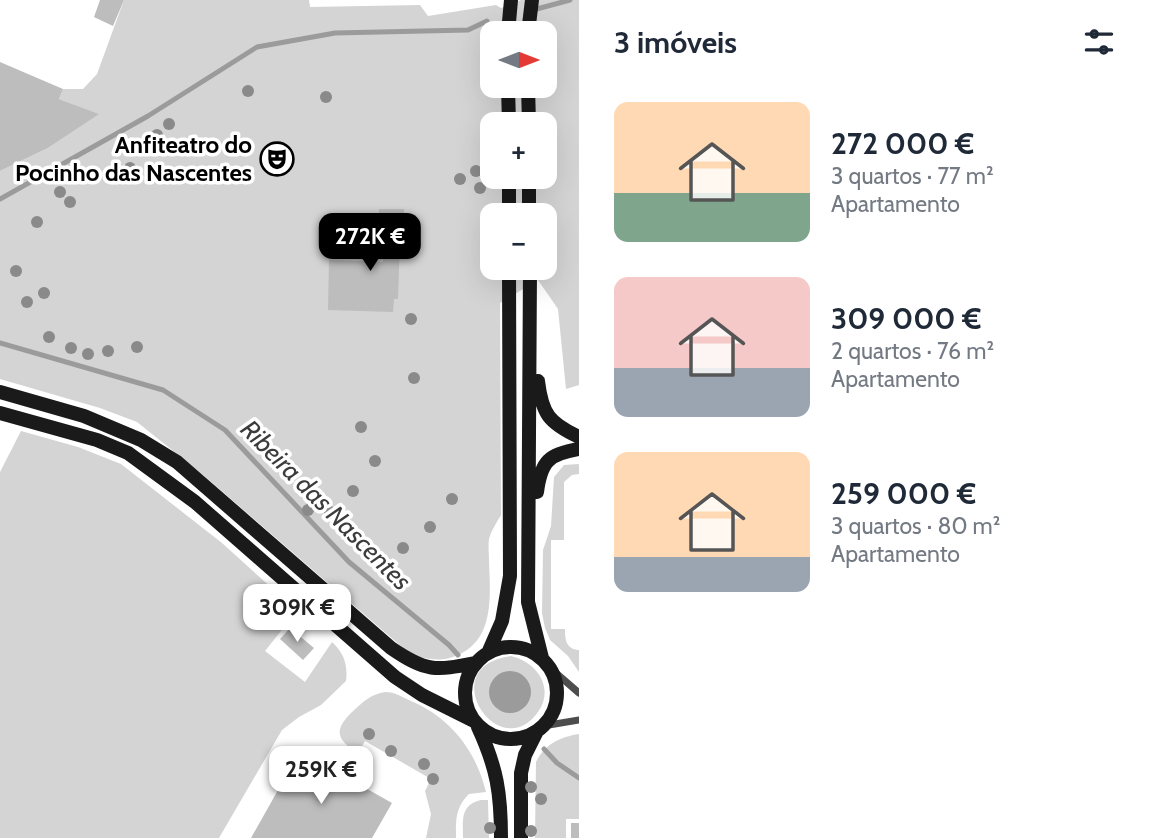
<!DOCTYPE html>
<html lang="pt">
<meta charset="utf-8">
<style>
:root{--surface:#fff;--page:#f2f2f3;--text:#1f2937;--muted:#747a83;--accent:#000}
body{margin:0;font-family:Cabin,sans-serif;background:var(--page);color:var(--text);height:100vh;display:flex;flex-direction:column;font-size:26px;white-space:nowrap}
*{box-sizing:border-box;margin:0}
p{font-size:23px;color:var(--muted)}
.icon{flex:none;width:38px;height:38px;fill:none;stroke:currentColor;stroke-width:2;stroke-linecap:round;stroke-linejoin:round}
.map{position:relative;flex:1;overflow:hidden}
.details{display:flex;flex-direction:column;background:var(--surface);width:574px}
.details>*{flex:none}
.needle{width:46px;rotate:90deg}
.fabs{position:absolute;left:480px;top:21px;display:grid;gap:14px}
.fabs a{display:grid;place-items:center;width:77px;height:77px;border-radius:14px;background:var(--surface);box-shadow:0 7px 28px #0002;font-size:35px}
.price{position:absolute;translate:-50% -60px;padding:0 16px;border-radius:14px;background:#fff;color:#222;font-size:23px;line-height:46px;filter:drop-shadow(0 2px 4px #0008)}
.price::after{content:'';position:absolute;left:50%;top:42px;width:21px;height:16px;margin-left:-10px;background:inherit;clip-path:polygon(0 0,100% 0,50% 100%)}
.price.on{background:var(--accent);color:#fff}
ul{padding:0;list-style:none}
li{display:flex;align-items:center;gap:21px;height:175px;padding:0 35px}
li span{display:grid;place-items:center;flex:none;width:196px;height:140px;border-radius:14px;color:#555}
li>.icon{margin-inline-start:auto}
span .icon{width:84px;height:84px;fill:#fffc;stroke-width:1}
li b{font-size:30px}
h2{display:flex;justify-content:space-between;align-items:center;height:84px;padding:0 35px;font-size:30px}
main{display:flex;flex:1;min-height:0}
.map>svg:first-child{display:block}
</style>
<main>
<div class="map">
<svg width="579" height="838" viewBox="0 0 579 838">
<rect width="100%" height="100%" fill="#fff"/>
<path fill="#d4d4d4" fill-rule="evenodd" d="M124 0H309L310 7 420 5 428 16 496 5 501 8 521 0H579V385L566 389 558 309 538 280 500 303 501 515C497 522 491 531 489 539 488 546 489 554 489 561 490 592 495 636 462 653 444 663 428 660 410 654L202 474 137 422 100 408 0 379V171L48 148 98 114 59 99 63 89H83L97 74ZM492 33H544V86H492ZM492 124H544V177H492ZM492 215H544V268H492Z
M21 431 78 447 121 464 222 543 297 611 265 651 305 682 332 642C344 653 348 665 346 681L321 705 299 717 282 730 219 838H0V472Z
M579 464V474L572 475 564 482V540H551V629H565C565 640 566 649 579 650V672L568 656 550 640 545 628 542 613 543 550 551 526 554 477 564 465Z
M511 656C537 662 555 688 538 712 499 767 432 666 511 656Z
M385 692C395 692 402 697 411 701 451 718 476 751 486 792L469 794C455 808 456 820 456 838H426L431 814 425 791 431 779 365 741 358 753C336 740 334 730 351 713 363 702 369 695 385 692Z
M579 734V819H566V838H535L536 762C545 744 560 737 579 734Z
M481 800H488L489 838H463C463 820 460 805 481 800Z"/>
<path fill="#9b9b9b" d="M489 692a21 21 0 1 1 42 0a21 21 0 1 1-42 0Z"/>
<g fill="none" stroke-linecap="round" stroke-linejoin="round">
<path stroke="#9b9b9b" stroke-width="5" d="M533 10 570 0
M0 199 148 116 257 47 335 33 468 30 487 21
M0 343 163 390 225 430 349 562 449 645 458 655
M544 749 557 763 579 778"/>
</g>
<path fill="#bdbdbd" d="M100 0H124L113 26 94 17Z
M0 62 63 89 59 99 99 114 48 148 0 171Z
M379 209H404L403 241H400L398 299H394L393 312 328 310 329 260 383 262 384 227H379Z
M290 628 314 648 303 660 280 639Z
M300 751 392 803 372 838H251Z
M571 823H579V838H571Z"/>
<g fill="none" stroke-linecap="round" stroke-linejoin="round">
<path stroke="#4d4d4d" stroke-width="7" d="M549 667 579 693
M543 726 579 720"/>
<path stroke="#1a1a1a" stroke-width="14" d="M508 33 511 0
M528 33 532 0
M508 86 509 124
M528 86 529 124
M509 177V215
M529 177V215
M530 268 528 602 542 658
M538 381C542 414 549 423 579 437
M0 392 84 416 141 440 177 462 391 648C426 672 435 671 475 663
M0 413 97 440 128 453 195 502 395 677 422 695 474 721
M537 492C541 461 549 454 579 449
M465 693a46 46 0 1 1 92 0a46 46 0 1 1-92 0Z
M488 653 502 621 510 576 509 268
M478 727C497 768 501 793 501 838
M521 838V773L525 755 537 731"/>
</g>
<g fill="#8a8a8a">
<circle cx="248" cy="91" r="6"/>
<circle cx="326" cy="97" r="6"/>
<circle cx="169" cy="124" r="6"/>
<circle cx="157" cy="135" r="6"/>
<circle cx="130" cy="168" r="6"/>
<circle cx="476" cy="171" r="6"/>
<circle cx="117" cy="174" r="6"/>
<circle cx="460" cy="179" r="6"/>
<circle cx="480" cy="188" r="6"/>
<circle cx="60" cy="192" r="6"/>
<circle cx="70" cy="202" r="6"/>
<circle cx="37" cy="222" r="6"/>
<circle cx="16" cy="271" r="6"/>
<circle cx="44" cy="293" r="6"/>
<circle cx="27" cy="302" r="6"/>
<circle cx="411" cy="319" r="6"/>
<circle cx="49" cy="337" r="6"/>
<circle cx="137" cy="347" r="6"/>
<circle cx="71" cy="348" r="6"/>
<circle cx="108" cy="351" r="6"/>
<circle cx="88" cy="354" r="6"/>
<circle cx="414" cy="378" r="6"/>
<circle cx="361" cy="427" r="6"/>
<circle cx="375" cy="461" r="6"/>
<circle cx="353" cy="491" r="6"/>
<circle cx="452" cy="499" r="6"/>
<circle cx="308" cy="510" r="6"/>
<circle cx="330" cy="512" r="6"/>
<circle cx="430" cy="527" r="6"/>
<circle cx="403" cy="548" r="6"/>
<circle cx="369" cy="734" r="6"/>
<circle cx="391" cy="751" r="6"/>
<circle cx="424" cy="764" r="6"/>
<circle cx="433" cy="779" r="6"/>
<circle cx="531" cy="787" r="6"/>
<circle cx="541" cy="799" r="6"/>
<circle cx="490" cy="828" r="6"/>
<circle cx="531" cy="831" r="6"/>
</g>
<defs>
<symbol id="theatre-ring" viewBox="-11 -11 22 22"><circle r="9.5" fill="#fff" stroke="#000" stroke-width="1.5"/><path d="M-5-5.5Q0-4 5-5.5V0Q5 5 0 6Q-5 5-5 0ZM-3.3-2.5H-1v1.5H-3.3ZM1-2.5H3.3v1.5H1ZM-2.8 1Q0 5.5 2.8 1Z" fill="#000"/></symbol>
</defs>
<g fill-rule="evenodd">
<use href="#theatre-ring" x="258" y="140" width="38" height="38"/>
</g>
<g text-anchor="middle" stroke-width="7" stroke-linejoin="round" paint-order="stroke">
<g font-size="24" font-weight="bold" fill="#000" stroke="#fff" text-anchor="end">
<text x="252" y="153">Anfiteatro do<tspan x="252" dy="28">Pocinho das Nascentes</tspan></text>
</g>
<g font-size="26" font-style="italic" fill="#3c3c3c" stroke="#fff">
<text transform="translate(326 505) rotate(45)" y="9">Ribeira das Nascentes</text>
</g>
</g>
</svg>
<div class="fabs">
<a><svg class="needle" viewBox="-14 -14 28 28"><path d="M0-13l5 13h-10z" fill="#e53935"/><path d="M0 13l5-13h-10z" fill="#747a83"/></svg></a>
<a>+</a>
<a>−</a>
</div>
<b class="price on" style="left:370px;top:273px">272K €</b>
<b class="price" style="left:297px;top:644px">309K €</b>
<b class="price" style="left:321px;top:806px">259K €</b>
</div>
<section class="details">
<h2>3 imóveis<svg class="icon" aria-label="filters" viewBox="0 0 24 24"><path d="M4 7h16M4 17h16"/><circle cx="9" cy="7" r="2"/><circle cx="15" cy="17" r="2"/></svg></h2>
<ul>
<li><span style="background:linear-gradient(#ffd9b3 65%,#7fa58c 0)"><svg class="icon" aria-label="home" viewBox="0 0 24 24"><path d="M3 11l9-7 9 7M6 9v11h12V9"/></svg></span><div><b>272 000 €</b><p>3 quartos · 77 m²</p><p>Apartamento</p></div></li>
<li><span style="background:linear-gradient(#f6c9c9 65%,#9aa5b1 0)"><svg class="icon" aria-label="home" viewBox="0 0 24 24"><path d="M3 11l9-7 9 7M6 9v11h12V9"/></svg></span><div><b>309 000 €</b><p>2 quartos · 76 m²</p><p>Apartamento</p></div></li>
<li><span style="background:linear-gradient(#ffd9b3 75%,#9aa5b1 0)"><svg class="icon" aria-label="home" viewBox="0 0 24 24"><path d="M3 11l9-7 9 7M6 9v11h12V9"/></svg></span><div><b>259 000 €</b><p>3 quartos · 80 m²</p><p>Apartamento</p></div></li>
</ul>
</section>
</main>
